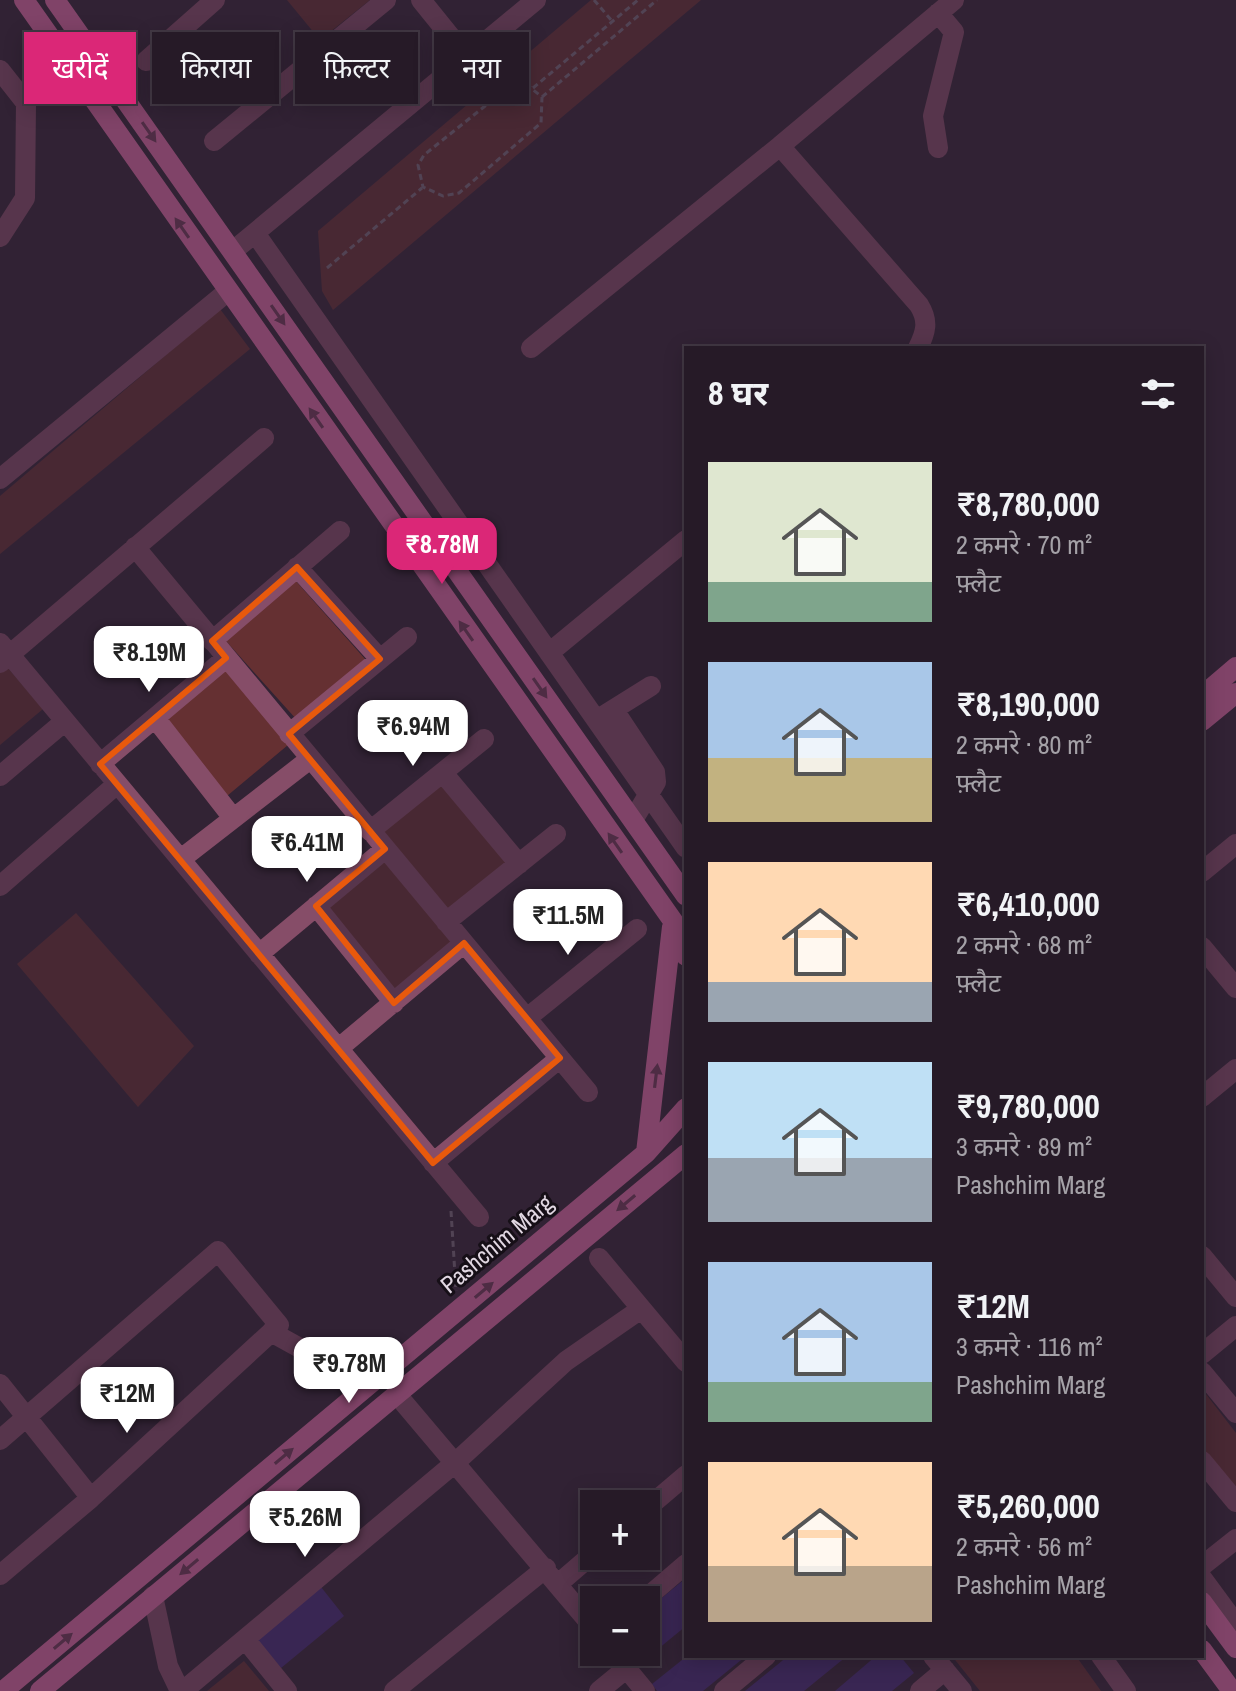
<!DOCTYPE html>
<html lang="hi">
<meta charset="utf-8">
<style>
:root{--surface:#261a27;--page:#2e232f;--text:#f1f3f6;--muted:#a4a1a7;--line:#423844;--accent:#db2777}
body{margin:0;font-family:"Archivo Narrow","Noto Sans Devanagari",sans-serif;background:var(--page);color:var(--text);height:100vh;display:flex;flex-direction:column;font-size:30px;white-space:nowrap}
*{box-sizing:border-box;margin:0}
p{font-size:26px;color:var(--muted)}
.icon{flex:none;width:44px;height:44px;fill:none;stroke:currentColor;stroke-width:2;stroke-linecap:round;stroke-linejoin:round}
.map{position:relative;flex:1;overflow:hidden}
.side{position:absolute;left:684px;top:346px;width:520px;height:1312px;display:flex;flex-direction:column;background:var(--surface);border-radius:0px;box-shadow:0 4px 20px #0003,0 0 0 2px var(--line)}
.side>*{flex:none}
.guide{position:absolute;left:24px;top:32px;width:540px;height:72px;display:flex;gap:16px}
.controls{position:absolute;left:580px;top:1490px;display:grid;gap:16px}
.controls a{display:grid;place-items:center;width:80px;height:80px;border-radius:0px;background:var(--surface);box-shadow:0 4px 20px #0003,0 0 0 2px var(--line);font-size:40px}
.price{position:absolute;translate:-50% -68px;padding:0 18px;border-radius:16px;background:#fff;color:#222;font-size:26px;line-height:52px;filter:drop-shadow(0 2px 4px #0008)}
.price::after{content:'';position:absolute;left:50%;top:48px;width:24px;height:18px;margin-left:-12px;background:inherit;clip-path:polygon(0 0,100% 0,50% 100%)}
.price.current{background:var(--accent);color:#fff}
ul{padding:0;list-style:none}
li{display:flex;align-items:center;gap:24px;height:200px;padding:0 24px}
li span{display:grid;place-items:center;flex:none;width:224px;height:160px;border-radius:0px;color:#555}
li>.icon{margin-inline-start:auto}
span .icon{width:96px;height:96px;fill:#fffc;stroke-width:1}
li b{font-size:34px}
h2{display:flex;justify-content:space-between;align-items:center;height:96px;padding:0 24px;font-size:34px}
.tag{padding:0 28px;border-radius:0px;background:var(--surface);box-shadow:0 4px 20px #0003,0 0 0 2px var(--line);font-size:28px;line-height:72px}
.tag.current{background:var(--accent);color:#fff}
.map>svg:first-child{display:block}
</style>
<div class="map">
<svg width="1236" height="1691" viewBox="0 0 1236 1691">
<rect width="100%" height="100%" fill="#322334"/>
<path fill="#653032" d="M287 0H370L320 40Z
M591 0H701L333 310 322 291 318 231Z
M220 309 250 349 0 554V496Z
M295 580 365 659 297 720 226 641Z
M1 660 43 709 0 745V661Z
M224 668 288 745 227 796 163 718Z
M444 781 511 862 447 914 380 833Z
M385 859 452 942 392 991 324 908Z
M76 913 194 1046 138 1107 17 964Z
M1202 1389 1236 1433V1493L1202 1448Z
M952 1656H1076L1101 1691H980Z
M244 1661 269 1691H207Z"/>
<path fill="#442a79" d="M686 1578V1626L636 1667 624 1652H646V1611Z
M321 1587 344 1616 281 1668 257 1639Z
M687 1656H746L703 1691H657L652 1684Z
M788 1656H847L804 1691H745Z
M876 1656H900L914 1673 892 1691H835Z"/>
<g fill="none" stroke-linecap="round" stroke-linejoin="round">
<path stroke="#796c7b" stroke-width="3" stroke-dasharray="6 4" stroke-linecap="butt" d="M594 0 612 21
M526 84 542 97 541 123 459 193 443 196 423 187 418 165 424 155 510 86Z
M533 88 638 0
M542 97 657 0
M327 268 422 188
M451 1211 456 1291"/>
<path stroke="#864d68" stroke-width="20" d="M421 0 467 57
M146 61 215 0
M0 70 26 103 25 198 0 237
M214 141 386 0
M938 148 933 116 954 32 938 13
M255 233 686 848
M233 251 536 0
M531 348 780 146
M918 348C926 332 929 321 919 305L780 146 954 0
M0 479 227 292
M135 547 588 1092
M297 567 380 659
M212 641 340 531
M0 643 479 1217
M549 653 686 540
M0 663 264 438
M614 710 655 772 656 782 633 820
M603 716 651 686
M155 718 233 818
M289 734 407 637
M100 764 226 658
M443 773 519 864
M0 776 64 722
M370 831 484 739
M181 859 310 759
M1202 872 1236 844
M0 886 117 784
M316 906 394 1003
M446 922 556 834
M1202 947 1236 988
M259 954 385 849
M527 1018 637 929
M339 1048 464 943
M1202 1097 1236 1069
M433 1163 560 1058
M1202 1256 1236 1297
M599 1258 686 1362
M271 1332 327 1363 391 1367
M1202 1354 1236 1326
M1202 1372 1236 1413
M0 1384 91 1498
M404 1403 594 1628
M0 1440 218 1251 279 1325 91 1498 0 1575
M1202 1461 1236 1502
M646 1509 686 1475
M1202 1566 1236 1539
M1202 1578 1236 1624
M558 1584 594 1553
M153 1596 168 1666 180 1691
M644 1600 686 1564
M245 1639 287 1691
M613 1652 645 1691
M933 1656 962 1691
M1101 1656 1126 1691
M183 1691 456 1462 566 1361 641 1309
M394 1691 546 1568
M599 1691 627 1668
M724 1691 766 1656
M920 1691 945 1670"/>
<path stroke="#e16ca7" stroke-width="20" d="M24 0 673 921 686 956
M55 0 686 896
M1202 696 1236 667
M1202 721 1236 693
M646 1153 672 927
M1202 1602 1236 1648
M1202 1650 1232 1691
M3 1691 646 1153 686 1108
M40 1691 686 1154"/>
</g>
<defs><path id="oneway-solid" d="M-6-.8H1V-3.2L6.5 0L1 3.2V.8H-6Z" transform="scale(2)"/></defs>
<g fill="#713958">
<use href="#oneway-solid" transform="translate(149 132) rotate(55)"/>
<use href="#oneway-solid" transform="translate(182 228) rotate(-125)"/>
<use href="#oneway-solid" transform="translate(278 315) rotate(55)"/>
<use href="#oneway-solid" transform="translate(316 418) rotate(-125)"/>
<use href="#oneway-solid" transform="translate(466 631) rotate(-125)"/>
<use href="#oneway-solid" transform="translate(540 688) rotate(55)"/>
<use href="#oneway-solid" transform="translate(615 843) rotate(-125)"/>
<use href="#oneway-solid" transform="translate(656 1076) rotate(-83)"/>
<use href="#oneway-solid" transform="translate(626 1203) rotate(140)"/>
<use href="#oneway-solid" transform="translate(484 1290) rotate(-40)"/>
<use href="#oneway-solid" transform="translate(284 1456) rotate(-40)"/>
<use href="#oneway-solid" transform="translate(189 1567) rotate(140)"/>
<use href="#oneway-solid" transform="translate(63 1641) rotate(-40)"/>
</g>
<path d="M0 0H1236V1691H0ZM297 567 380 659 289 734 385 849 316 906 394 1003 464 943 560 1058 433 1163 100 764 226 658 212 641Z" fill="#322334" fill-opacity=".55" fill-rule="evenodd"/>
<path fill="none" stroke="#e8590c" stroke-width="6" stroke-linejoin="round" d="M297 567 380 659 289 734 385 849 316 906 394 1003 464 943 560 1058 433 1163 100 764 226 658 212 641Z"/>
<g text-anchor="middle" stroke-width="6" stroke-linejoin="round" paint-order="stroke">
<g font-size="24" fill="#e2d8e3" stroke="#160f17">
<text transform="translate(497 1244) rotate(-40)" y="8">Pashchim Marg</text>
</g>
</g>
</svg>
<div class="controls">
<a>+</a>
<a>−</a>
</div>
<b class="price current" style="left:442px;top:586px">₹8.78M</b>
<b class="price" style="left:149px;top:694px">₹8.19M</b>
<b class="price" style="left:413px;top:768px">₹6.94M</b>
<b class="price" style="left:307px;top:884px">₹6.41M</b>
<b class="price" style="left:568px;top:957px">₹11.5M</b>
<b class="price" style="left:349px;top:1405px">₹9.78M</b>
<b class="price" style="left:127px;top:1435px">₹12M</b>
<b class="price" style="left:305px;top:1559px">₹5.26M</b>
<div class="guide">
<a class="tag current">खरीदें</a>
<a class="tag">किराया</a>
<a class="tag">फ़िल्टर</a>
<a class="tag">नया</a>
</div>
<section class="side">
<h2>8 घर<svg class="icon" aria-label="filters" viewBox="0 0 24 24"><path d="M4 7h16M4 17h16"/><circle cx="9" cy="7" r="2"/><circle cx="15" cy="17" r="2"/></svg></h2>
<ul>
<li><span style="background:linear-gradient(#dfe7d0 75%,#7fa58c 0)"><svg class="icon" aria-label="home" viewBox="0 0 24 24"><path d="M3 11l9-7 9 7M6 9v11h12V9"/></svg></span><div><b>₹8,780,000</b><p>2 कमरे · 70 m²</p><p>फ़्लैट</p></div></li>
<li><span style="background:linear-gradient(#a9c7e8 60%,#c2b280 0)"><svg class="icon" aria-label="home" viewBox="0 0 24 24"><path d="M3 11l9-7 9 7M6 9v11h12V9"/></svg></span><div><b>₹8,190,000</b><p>2 कमरे · 80 m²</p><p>फ़्लैट</p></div></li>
<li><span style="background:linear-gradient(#ffd9b3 75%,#9aa5b1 0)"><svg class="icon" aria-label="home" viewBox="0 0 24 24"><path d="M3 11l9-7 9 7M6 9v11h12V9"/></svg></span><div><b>₹6,410,000</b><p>2 कमरे · 68 m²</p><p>फ़्लैट</p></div></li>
<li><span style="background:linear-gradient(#bfe0f5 60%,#9aa5b1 0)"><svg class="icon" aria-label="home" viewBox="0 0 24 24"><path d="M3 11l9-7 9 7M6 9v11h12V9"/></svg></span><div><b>₹9,780,000</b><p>3 कमरे · 89 m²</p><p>Pashchim Marg</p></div></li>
<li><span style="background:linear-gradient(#a9c7e8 75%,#7fa58c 0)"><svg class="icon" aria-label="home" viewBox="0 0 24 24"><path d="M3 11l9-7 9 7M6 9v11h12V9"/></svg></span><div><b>₹12M</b><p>3 कमरे · 116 m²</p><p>Pashchim Marg</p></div></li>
<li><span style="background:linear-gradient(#ffd9b3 65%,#b9a48a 0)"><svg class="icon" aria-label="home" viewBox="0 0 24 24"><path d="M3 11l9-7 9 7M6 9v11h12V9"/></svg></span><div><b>₹5,260,000</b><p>2 कमरे · 56 m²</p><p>Pashchim Marg</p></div></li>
</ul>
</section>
</div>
